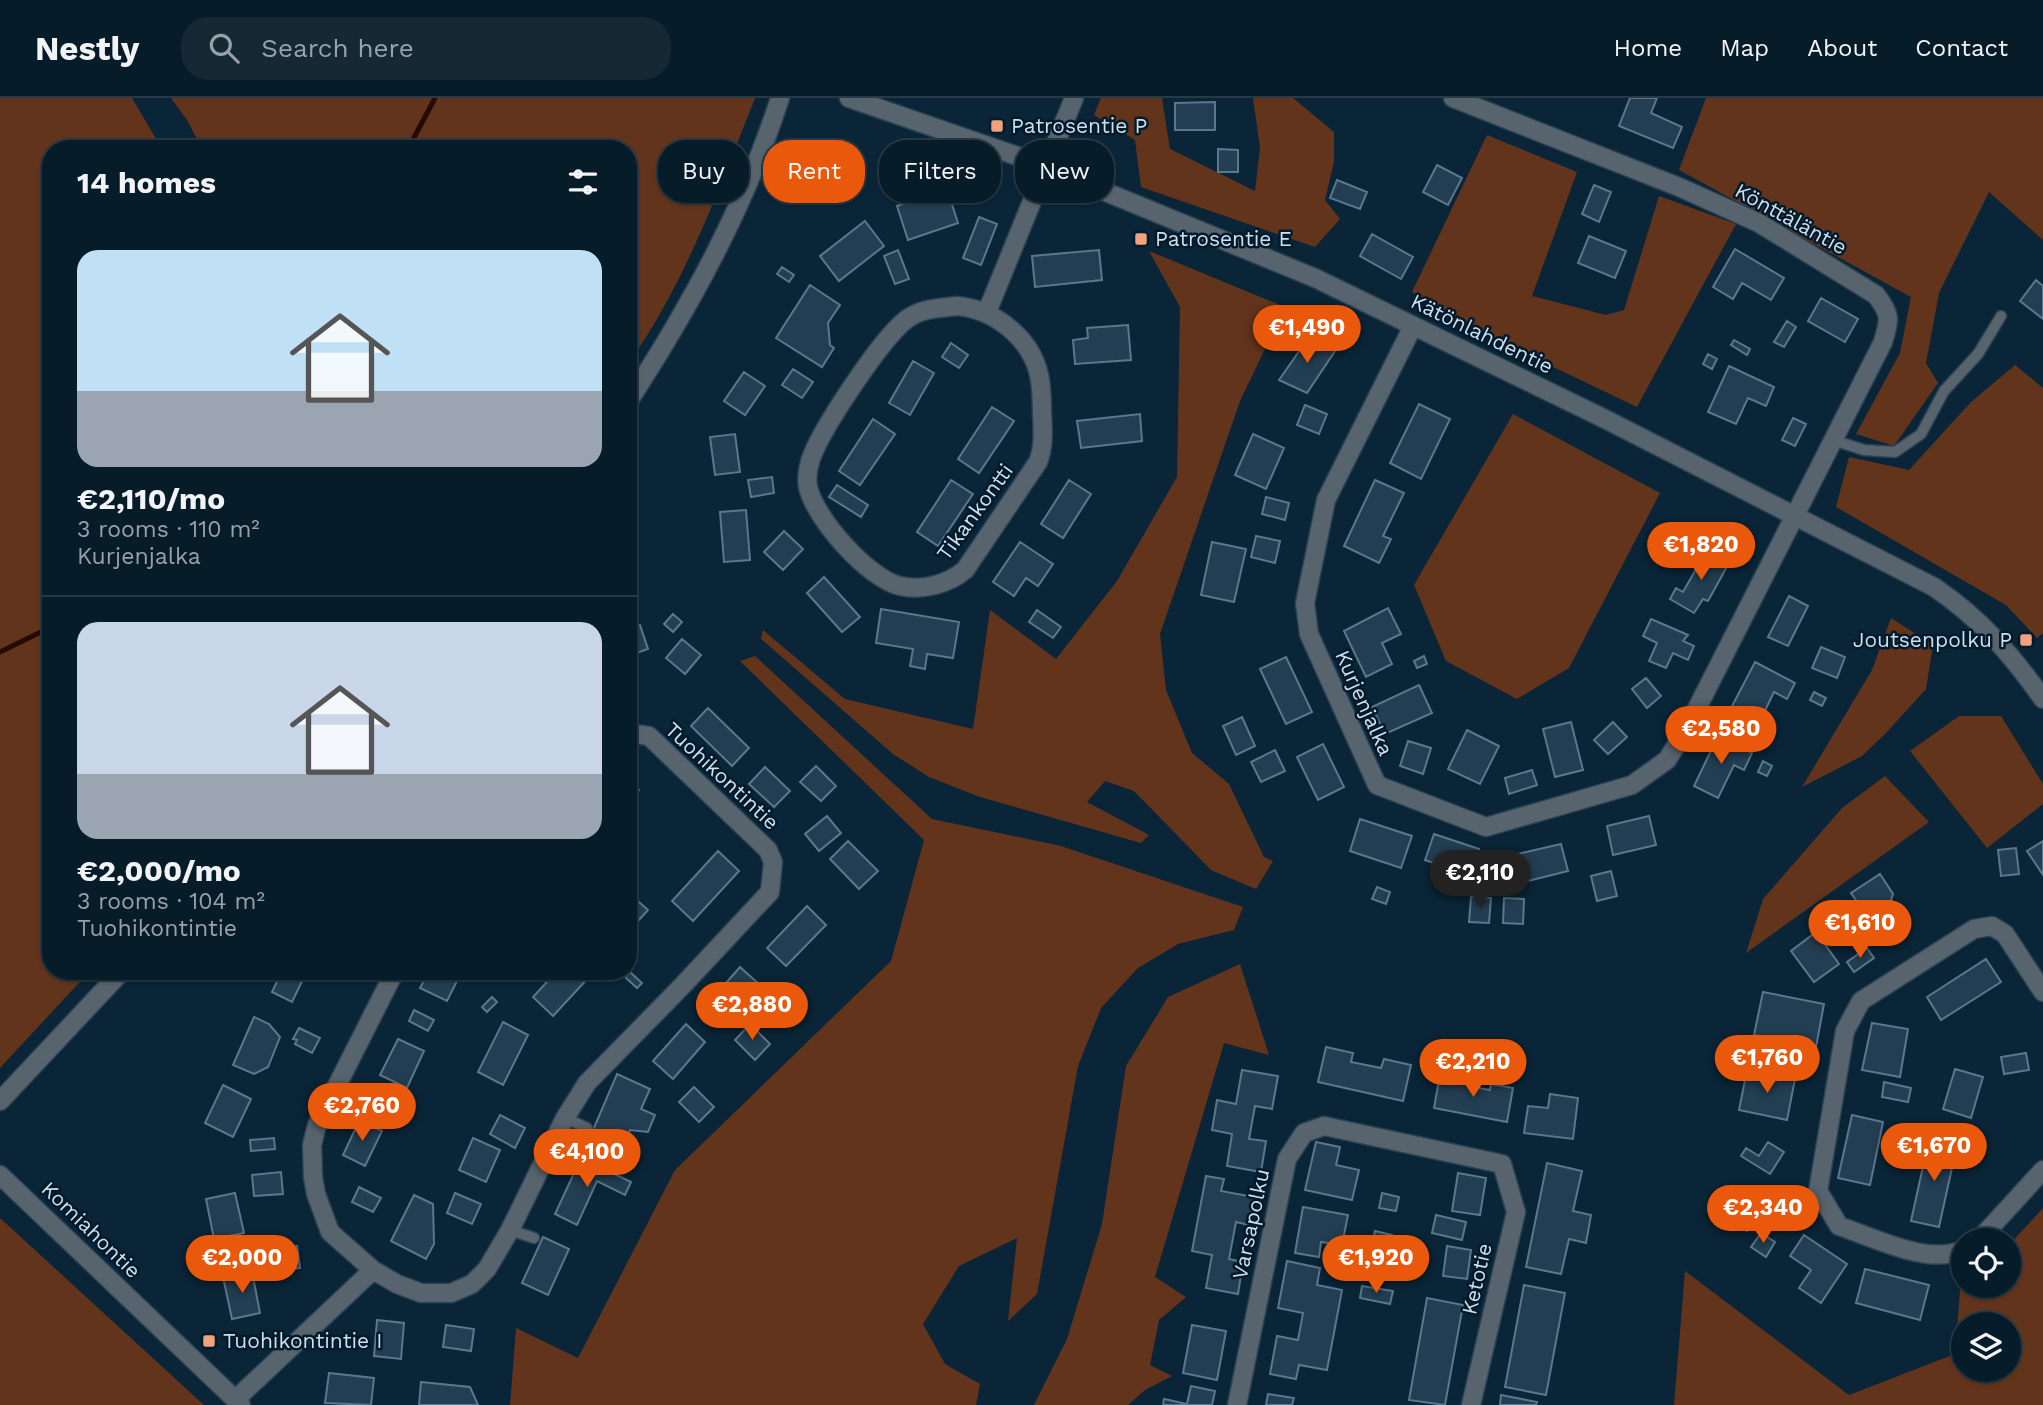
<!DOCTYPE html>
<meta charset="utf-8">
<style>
:root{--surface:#071c29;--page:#152935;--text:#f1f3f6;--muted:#98a1a8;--line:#283a46;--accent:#ea580c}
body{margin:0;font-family:"Work Sans",sans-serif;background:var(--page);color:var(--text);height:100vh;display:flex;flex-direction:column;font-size:26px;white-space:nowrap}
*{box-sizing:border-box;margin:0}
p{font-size:23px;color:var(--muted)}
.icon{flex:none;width:38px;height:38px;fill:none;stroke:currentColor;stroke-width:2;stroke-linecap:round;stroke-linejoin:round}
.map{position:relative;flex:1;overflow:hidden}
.sheet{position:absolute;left:42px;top:42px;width:595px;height:840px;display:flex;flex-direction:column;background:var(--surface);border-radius:28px;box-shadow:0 2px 5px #0004,0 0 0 2px var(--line)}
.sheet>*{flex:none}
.guide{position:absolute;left:658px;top:42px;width:665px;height:63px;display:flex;gap:14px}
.controls{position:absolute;left:1951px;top:1130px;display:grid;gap:14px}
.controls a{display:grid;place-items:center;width:70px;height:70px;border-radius:50%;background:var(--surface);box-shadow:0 2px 5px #0004,0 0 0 2px var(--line);font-size:35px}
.price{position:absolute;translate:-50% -60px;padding:0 16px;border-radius:24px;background:var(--accent);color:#fff;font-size:23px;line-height:46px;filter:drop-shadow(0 2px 4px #0008)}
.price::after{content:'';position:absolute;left:50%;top:42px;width:21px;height:16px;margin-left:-10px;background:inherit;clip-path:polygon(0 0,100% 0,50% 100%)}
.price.selected{background:#222;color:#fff}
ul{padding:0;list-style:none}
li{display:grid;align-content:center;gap:14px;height:371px;padding:0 35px}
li+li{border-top:2px solid var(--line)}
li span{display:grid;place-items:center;height:217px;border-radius:21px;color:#555}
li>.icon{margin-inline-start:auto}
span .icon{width:126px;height:126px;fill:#fffc;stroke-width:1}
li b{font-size:30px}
h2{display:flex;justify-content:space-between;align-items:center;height:84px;padding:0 35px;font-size:30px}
.chip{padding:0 24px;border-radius:28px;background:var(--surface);box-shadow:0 2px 5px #0004,0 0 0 2px var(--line);font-size:24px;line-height:63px}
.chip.selected{background:var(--accent);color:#fff}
header{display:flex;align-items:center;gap:42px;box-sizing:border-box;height:98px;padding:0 35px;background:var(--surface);border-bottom:2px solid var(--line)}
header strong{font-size:33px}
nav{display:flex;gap:38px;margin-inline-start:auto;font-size:24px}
.search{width:490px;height:63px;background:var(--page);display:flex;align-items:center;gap:18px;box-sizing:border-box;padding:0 24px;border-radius:28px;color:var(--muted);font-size:26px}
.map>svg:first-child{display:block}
</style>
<header>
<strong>Nestly</strong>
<div class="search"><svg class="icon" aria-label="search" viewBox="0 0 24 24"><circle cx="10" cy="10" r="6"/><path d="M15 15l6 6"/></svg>Search here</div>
<nav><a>Home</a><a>Map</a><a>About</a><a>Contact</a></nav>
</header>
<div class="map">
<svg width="2043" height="1307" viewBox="0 0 2043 1307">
<rect width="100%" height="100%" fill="#092537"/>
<path fill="#63341c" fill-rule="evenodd" d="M0 0H132L162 51H51V873H90L0 970Z
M171 0H755C719 91 685 186 628 266V51H202L187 22Z
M1101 0H1162L1170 51 1255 93 1260 50 1253 0H1293L1334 34V64L1325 102 1340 121 1315 149 1141 89 1135 42 1094 17Z
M1706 0H2043V142L1989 94 1939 195 1926 265 1938 285 1894 348 1856 336 1900 255 1911 199 1679 72Z
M1487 37 1577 74 1532 198 1606 217 1624 212 1659 98 1736 126 1637 309 1480 234 1412 194Z
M1149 153 1285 209 1240 303 1160 536 1166 592 1192 655 1229 686 1264 759 1273 763 1256 791 1211 772 1134 693 1105 683 1087 704 1149 737 1141 745 980 699 929 679 893 656 761 541 763 532 845 601 973 631 990 512 1056 561 1117 483 1177 379 1180 209Z
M2015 267 2043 290V535L2037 540 2006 507 1836 409 1849 359 1909 372 1971 304Z
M1513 316 1660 395 1569 570 1517 601 1446 563 1414 487Z
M1891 520 1933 547 1926 591 1886 635 1862 658 1802 689 1872 572Z
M755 558 932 721 1061 748 1243 809 1234 832 1178 846 1138 870 1101 910 1078 968 1037 1196 1008 1223 1017 1140 959 1168 923 1226 945 1266 980 1286 976 1307H510L516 1230 578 1260 675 1072 891 863 924 742 740 563Z
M1959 618H2001L2043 686V706L1987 750 1910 653Z
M1885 678 1929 724 1746 855 1763 801 1842 710Z
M1240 866 1269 957 1224 945 1155 1179 1186 1199 1159 1222 1150 1267 1172 1278 1145 1292 1128 1307H1034L1067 1241 1102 1126 1126 968 1168 899Z
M2043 1110V1307H1674L1685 1173 1849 1297 1955 1256 1961 1180H1963L1964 1188H2009V1147ZM1964 1227H2009V1272H1964Z
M0 1120 204 1307H0Z"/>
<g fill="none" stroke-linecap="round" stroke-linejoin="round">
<path stroke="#260900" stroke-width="5" d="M408 51 435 0
M0 554 51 529"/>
</g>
<path fill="#233e52" stroke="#5a778d" stroke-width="2" d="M1630 0H1657L1651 15 1682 29 1673 50 1619 28Z
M1215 4V32H1175V5Z
M1218 51 1238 52V74H1218Z
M1437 67 1462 80 1448 107 1423 94Z
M1337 82 1367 94 1360 111 1330 100Z
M1594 87 1611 94 1599 124 1582 116Z
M947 91 958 125 908 142 897 108Z
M979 119 997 126 981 167 963 160Z
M865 123 884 148 839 183 820 158Z
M1372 136 1413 159 1401 181 1360 158Z
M1589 138 1626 153 1615 180 1578 165Z
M1735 151 1784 180 1771 202 1742 185 1733 201 1713 189Z
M898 152 909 181 895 186 884 158Z
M1099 152 1102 182 1035 189 1032 158Z
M782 169 794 177 789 184 777 176Z
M2036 182 2043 188V221L2020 203Z
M810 187 840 207 828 225 830 247 834 250 822 269 776 240Z
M1821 200 1858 221 1845 244 1808 223Z
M1787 223 1796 229 1784 249 1774 244Z
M1128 227 1131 262 1075 266 1073 242 1088 240 1087 230Z
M1309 239 1335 253 1307 295 1279 282Z
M1734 242 1750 251 1747 257 1731 247Z
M951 245 968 257 959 270 942 259Z
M1708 256 1717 261 1712 271 1703 266Z
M913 263 934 275 910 317 889 305Z
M1729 268 1774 289 1766 308 1748 300 1736 326 1708 314Z
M793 271 813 284 802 300 782 287Z
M744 274 765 288 745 317 724 303Z
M1419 306 1450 321 1421 381 1390 365Z
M1305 307 1327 316 1319 336 1297 327Z
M992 309 1014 323 979 375 958 361Z
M1140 316 1142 343 1081 350 1077 323Z
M1793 320 1806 326 1795 348 1782 342Z
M873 321 895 336 860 387 839 373Z
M735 336 740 374 715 377 710 339Z
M1253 336 1284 350 1266 391 1235 377Z
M772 379 774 395 751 399 748 382Z
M951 382 973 396 938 448 917 434Z
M1069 382 1091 396 1063 440 1041 426Z
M1375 382 1404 395 1383 438 1391 441 1379 465 1344 448Z
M837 387 868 407 861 419 829 399Z
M1266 399 1289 405 1285 422 1262 416Z
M746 412 750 462 724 464 720 414Z
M1679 428 1689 433 1685 440 1675 435Z
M784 433 803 451 783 472 764 454Z
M1256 438 1280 443 1275 465 1251 459Z
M1020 444 1053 466 1038 488 1026 480 1014 498 993 484Z
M1212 444 1246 451 1234 504 1201 497Z
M1707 452 1729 465 1708 503 1703 501 1694 515 1670 501 1676 490 1683 494Z
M824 479 860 519 842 534 807 495Z
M1789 498 1808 508 1788 548 1768 539Z
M1388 510 1401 536 1382 545 1392 566 1366 579 1344 533Z
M881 511 959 524 953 560 927 556 925 571 910 568 913 551 876 545Z
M1037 512 1061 529 1053 540 1029 524Z
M673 516 682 524 673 534 664 526Z
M1651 521 1688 537 1683 543 1694 548 1688 562 1673 555 1666 570 1649 563 1657 545 1643 538Z
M640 527 648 551 628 558V532Z
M682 541 701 557 685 576 666 560Z
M1821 549 1845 559 1837 580 1812 570Z
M1424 558 1427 566 1417 570 1414 563Z
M1286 559 1312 614 1286 626 1260 571Z
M1755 564 1795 585 1787 601 1774 594 1758 627 1730 612Z
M1646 580 1661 598 1647 610 1632 591Z
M1419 587 1432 615 1385 636 1372 609Z
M1814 594 1826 600 1822 608 1810 602Z
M708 610 749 650 732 668 691 628Z
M1242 619 1255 648 1236 657 1223 628Z
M1571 624 1583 672 1555 679 1543 631Z
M1613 624 1627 639 1608 656 1594 642Z
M1467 632 1499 648 1480 686 1448 671Z
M1718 638 1752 655 1744 672 1734 667 1718 700 1694 688Z
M1408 643 1431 650 1423 676 1400 668Z
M1323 646 1344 689 1318 702 1297 659Z
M1275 652 1285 673 1261 684 1251 664Z
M1763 663 1772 668 1767 678 1758 674Z
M816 668 836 688 821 703 800 684Z
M765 669 790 693 774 709 749 686Z
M1532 672 1537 687 1509 696 1505 680Z
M628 682 639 692 628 704Z
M827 718 841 735 819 753 805 736Z
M1649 718 1656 747 1613 757 1607 728Z
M1360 721 1412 738 1401 770 1350 753Z
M1434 736 1479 751 1470 777 1425 762Z
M848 743 878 773 859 791 830 761Z
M2043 743V777L2027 753Z
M1561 746 1568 773 1524 784 1517 756Z
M2016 750 2019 776 2001 778 1998 752Z
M718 753 739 773 693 823 672 803Z
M1611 773 1617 798 1597 803 1591 778Z
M1880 776 1893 796 1891 802 1902 819 1896 823 1903 834 1886 846 1851 795Z
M1377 789 1390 794 1386 806 1372 801Z
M628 794 648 812 628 834Z
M1471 799 1491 800 1489 825 1469 824Z
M1504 800 1524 801 1523 826 1503 825Z
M807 808 826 827 786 868 767 850Z
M1816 834 1839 866 1814 884 1791 853Z
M1867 850 1874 860 1854 874 1847 864Z
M1986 861 2001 884 1941 922 1927 899Z
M740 869 760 887 733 917 713 900Z
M282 873H307L292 904 272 894Z
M429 873H462L447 903 420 890Z
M557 873H587L591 877 553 918 533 899Z
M630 874 642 885 637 890 625 879Z
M1763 894 1824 906 1816 949 1754 937Z
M492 899 497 904 487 914 482 909Z
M414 912 434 922 428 933 409 923Z
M254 919 269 926 280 939 268 969 254 976 233 967Z
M503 924 528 937 503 987 478 974Z
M1872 925 1908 931 1900 979 1862 972Z
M686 926 705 944 673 981 653 963Z
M750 926 770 946 755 962 735 942Z
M299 930 320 940 312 955 295 946 297 942 293 941Z
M398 941 424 953 407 990 380 977Z
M1326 949 1353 955 1351 964 1381 970 1384 961 1411 967 1403 1003 1318 984Z
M1806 951 1814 953 1811 966 1803 965Z
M2026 955 2029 972 2004 976 2001 959Z
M1955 971 1983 979 1971 1020 1943 1011Z
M1242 972 1278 978 1272 1011 1255 1008 1249 1041 1266 1043 1261 1074 1227 1068 1232 1036 1212 1032 1217 1002 1236 1006Z
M1747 972 1795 981 1787 1022 1739 1012Z
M617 976 650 991 641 1011 655 1017 648 1034 630 1032 615 1066 584 1053Z
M1440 976 1469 981 1468 988 1490 992 1491 986 1513 990 1507 1024 1434 1010Z
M1884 984 1911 990 1908 1004 1882 999Z
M223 987 251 1001 233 1039 205 1025Z
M694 989 714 1009 699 1024 679 1004Z
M383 993 405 1004 403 1008 411 1011 405 1022 375 1007Z
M1550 996 1578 1000 1573 1041 1524 1035 1528 1008 1548 1010Z
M500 1017 525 1030 515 1050 490 1036Z
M1852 1017 1883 1024 1870 1087 1838 1080Z
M359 1023 382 1033 365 1068 343 1057Z
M274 1040 275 1051 251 1053 250 1042Z
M473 1040 500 1052 486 1084 459 1072Z
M1929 1041 1957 1047 1939 1129 1911 1123Z
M1316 1044 1340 1049 1336 1067 1359 1072 1352 1102 1305 1092Z
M1768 1044 1784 1054 1770 1076 1741 1058 1746 1050 1759 1058Z
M581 1060 631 1084 625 1097 597 1083 577 1127 555 1116Z
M1547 1065 1582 1073 1573 1113 1591 1117 1586 1145 1569 1141 1561 1176 1526 1169Z
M281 1074 283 1096 254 1098 252 1077Z
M1458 1075 1486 1080 1480 1117 1452 1113Z
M1206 1078 1224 1081 1221 1093 1254 1099 1249 1127 1236 1124 1229 1161 1243 1164 1238 1196 1206 1190 1212 1157 1192 1153Z
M1726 1088 1761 1112 1747 1133 1712 1109Z
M359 1089 381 1100 373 1114 352 1104Z
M235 1095 244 1135 214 1141 206 1101Z
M455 1095 481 1106 472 1126 447 1115Z
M1382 1095 1399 1099 1396 1113 1379 1110Z
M414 1097 433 1106 434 1146 426 1161 391 1143Z
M1303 1109 1348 1117 1342 1147 1321 1144 1319 1159 1295 1155Z
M1436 1117 1466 1124 1462 1142 1432 1135Z
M1375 1133 1392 1137 1389 1151 1372 1148Z
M1761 1135 1775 1144 1766 1159 1751 1149Z
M1804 1137 1847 1166 1821 1205 1799 1190 1811 1172 1790 1158Z
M543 1139 569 1151 548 1197 522 1185Z
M297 1148 300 1170 272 1174 269 1153Z
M1447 1148 1471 1152 1467 1181 1443 1178Z
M1287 1163 1320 1170 1317 1187 1342 1192 1327 1272 1299 1267 1296 1281 1270 1276 1277 1238 1298 1242 1303 1215 1278 1210Z
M1865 1171 1929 1187 1920 1222 1856 1205Z
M252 1173 260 1215 232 1221 223 1179Z
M1524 1187 1565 1195 1546 1297 1505 1289Z
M1362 1188 1393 1193 1390 1206 1360 1200Z
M1427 1200 1463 1207 1445 1307 1409 1302Z
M377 1222 404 1225 401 1261 374 1258Z
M446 1227 474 1231 471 1253 443 1249Z
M1192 1227 1226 1233 1217 1282 1183 1275Z
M329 1275 374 1280 371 1307 325 1305Z
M421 1284 470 1289 478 1307H419Z
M1191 1288 1215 1293 1212 1307H1163L1164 1301 1187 1306Z
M1268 1296 1294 1300 1292 1307H1266Z
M1501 1297 1537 1304 1536 1307H1500Z"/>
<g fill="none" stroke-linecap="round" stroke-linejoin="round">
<defs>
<path id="service" d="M1833 342 1864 352 1895 354 1921 336 1944 293 1978 256 2001 218
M565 1020 587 1030
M550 1050 573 1061
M510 1132 534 1140"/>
<path id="minor" d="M849 0 1023 60 1315 180 1605 321 1934 489C1981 521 2011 556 2043 601
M957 208C994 211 1031 240 1039 277 1042 290 1042 303 1042 316 1043 333 1044 349 1038 364L965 472C948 486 923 493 900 488 869 481 815 421 808 389 806 378 809 363 814 353 827 324 885 234 910 219 924 210 941 210 957 208Z
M987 214 1074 0
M1413 228 1326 402 1305 505 1309 536 1377 687 1486 729 1632 687 1667 662 1687 630 1883 244C1890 220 1891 217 1876 197L1759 125 1679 89 1453 0
M395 873 317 1027 312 1047 313 1079 316 1096 330 1134 373 1172 397 1186 421 1195H451L472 1186 487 1171 510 1132 565 1020 587 985 684 886 770 794 773 764 768 752 649 638 628 635
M1978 1143 2043 1072
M1964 1151C1930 1169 1873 1139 1839 1128L1818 1093 1845 933 1861 903 1974 831 1992 828 2005 836 2043 894
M236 1301 373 1172
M1237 1307 1287 1061 1304 1035 1324 1028 1502 1066 1516 1114 1471 1307"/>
<path id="tertiary" d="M628 304C690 209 745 109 780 0
M0 1003 122 873
M0 1077 241 1307"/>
</defs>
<use href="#service" stroke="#294354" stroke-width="13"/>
<use href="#minor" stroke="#294354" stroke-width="21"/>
<use href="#tertiary" stroke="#294354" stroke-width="21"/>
<use href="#service" stroke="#58646d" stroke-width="10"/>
<use href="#minor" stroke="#58646d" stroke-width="18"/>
<use href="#tertiary" stroke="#58646d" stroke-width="18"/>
</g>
<g fill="#f1a17b" stroke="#011b2d" stroke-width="2.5">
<rect x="990" y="21" width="14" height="14" rx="3.5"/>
<rect x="1134" y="134" width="14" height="14" rx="3.5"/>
<rect x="2019" y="535" width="14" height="14" rx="3.5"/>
<rect x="202" y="1236" width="14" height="14" rx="3.5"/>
</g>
<g text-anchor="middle" stroke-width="5" stroke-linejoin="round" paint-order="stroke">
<g font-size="21" fill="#d0dfec" stroke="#011b2d" text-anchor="start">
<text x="1011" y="35">Patrosentie P</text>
<text x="1155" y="148">Patrosentie E</text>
<text x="2012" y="549" text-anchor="end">Joutsenpolku P</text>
<text x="223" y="1250">Tuohikontintie I</text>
</g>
<g font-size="21" fill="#d0dfec" stroke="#011b2d">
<text transform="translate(1791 121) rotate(29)" y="7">Könttäläntie</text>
<text transform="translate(1482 236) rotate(26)" y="7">Kätönlahdentie</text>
<text transform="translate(975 414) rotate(-54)" y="7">Tikankontti</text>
<text transform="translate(1364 605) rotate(66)" y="7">Kurjenjalka</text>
<text transform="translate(722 678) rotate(43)" y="7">Tuohikontintie</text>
<text transform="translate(1251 1126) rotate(-78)" y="7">Varsapolku</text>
<text transform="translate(91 1132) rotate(44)" y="7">Komiahontie</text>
<text transform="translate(1477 1181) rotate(-77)" y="7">Ketotie</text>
</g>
</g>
</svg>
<div class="controls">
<a><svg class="icon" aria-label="locate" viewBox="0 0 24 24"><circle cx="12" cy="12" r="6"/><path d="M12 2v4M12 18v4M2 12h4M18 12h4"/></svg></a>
<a><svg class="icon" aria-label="layers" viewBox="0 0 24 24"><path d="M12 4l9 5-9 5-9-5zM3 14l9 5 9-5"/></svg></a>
</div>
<b class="price" style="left:1307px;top:267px">€1,490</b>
<b class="price" style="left:1701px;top:484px">€1,820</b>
<b class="price" style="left:1721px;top:668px">€2,580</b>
<b class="price selected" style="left:1480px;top:812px">€2,110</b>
<b class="price" style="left:1860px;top:862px">€1,610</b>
<b class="price" style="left:752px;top:944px">€2,880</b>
<b class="price" style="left:1767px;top:997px">€1,760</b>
<b class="price" style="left:1473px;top:1001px">€2,210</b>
<b class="price" style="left:362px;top:1045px">€2,760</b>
<b class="price" style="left:1934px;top:1085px">€1,670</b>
<b class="price" style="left:587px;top:1091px">€4,100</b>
<b class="price" style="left:1763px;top:1147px">€2,340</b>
<b class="price" style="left:242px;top:1197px">€2,000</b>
<b class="price" style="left:1376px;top:1197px">€1,920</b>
<div class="guide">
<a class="chip">Buy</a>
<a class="chip selected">Rent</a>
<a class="chip">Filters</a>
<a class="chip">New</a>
</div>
<section class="sheet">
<h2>14 homes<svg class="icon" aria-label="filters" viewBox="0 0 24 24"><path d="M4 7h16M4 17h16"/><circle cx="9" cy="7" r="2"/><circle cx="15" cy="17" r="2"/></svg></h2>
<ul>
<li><span style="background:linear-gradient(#bfe0f5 65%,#9aa5b1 0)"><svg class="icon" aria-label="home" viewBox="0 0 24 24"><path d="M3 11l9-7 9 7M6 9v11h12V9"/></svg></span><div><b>€2,110/mo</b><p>3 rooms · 110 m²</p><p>Kurjenjalka</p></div></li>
<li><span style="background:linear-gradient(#c9d6e8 70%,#9aa5b1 0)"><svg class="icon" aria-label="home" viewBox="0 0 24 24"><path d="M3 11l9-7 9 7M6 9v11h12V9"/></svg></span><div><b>€2,000/mo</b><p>3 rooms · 104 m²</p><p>Tuohikontintie</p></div></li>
</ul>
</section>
</div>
